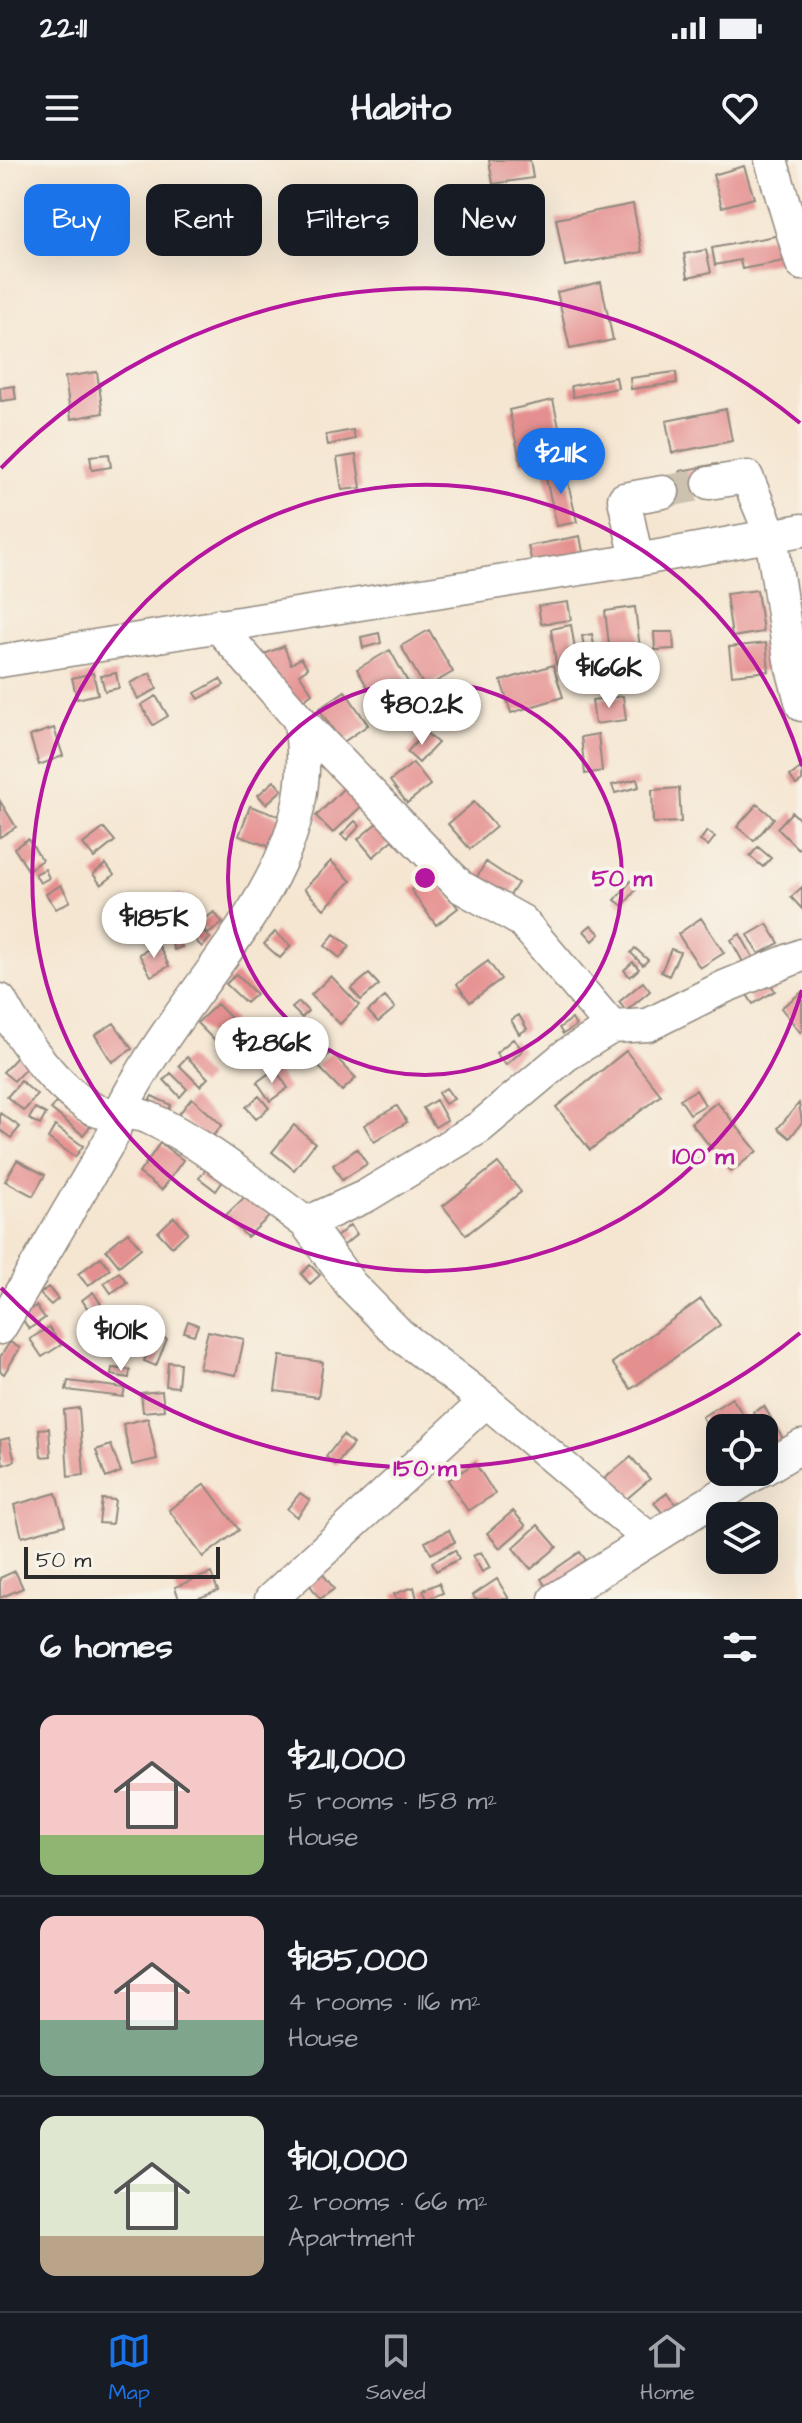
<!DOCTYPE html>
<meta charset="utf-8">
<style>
:root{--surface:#171b24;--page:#242831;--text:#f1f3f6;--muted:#9ea1a6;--line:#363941;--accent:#1a73e8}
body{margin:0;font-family:"Architects Daughter",sans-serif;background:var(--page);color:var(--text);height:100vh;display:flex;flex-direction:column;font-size:30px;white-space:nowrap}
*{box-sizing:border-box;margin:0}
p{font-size:26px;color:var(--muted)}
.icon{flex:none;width:44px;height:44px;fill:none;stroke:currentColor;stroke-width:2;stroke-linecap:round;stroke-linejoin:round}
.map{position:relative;height:1439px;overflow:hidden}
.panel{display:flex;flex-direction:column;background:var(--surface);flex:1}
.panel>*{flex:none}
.banner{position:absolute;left:24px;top:24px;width:754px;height:72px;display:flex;gap:16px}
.fabs{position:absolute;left:706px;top:1254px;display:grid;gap:16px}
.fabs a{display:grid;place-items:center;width:72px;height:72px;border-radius:16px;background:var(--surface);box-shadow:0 8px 32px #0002;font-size:40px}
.scale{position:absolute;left:24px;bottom:20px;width:196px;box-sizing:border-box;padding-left:8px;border:4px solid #2b2b2b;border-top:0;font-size:22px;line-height:28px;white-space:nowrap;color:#2b2b2b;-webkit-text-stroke:6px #f7f3e8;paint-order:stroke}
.price{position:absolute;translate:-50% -68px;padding:0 18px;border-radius:28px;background:#fff;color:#222;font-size:26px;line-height:52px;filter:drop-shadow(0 2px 4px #0008)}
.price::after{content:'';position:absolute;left:50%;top:48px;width:24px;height:18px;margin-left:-12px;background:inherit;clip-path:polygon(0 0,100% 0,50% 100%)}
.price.active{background:var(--accent);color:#fff}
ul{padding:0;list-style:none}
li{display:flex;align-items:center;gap:24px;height:200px;padding:0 40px}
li+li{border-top:2px solid var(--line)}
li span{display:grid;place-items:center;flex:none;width:224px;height:160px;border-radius:16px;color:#555}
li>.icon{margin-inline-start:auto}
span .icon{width:96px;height:96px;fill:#fffc;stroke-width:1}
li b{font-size:34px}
h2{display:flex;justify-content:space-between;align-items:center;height:96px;padding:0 40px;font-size:34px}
.chip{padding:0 28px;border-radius:16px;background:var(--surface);box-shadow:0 8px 32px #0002;font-size:28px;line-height:72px}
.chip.active{background:var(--accent);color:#fff}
.status{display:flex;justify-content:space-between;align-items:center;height:56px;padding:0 40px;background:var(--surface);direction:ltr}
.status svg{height:22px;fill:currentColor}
header{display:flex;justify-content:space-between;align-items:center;height:104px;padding:0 40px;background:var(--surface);font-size:36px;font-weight:700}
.dock{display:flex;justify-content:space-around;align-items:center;height:112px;border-top:2px solid var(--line);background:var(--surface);font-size:22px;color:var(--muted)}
.dock a{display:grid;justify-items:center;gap:4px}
.dock .active{color:var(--accent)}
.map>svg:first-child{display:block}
</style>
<div class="status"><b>22:11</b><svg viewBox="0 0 49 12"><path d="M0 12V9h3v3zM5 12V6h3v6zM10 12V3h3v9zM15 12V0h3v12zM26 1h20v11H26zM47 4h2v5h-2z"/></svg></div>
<header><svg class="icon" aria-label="menu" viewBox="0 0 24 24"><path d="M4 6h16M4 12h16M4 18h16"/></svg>Habito<svg class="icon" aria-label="heart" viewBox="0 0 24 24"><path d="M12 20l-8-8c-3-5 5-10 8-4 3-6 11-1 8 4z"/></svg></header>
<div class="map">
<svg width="802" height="1439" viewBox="0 0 802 1439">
<rect width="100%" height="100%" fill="#f7f3e8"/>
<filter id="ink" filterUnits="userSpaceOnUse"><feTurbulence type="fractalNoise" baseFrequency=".0125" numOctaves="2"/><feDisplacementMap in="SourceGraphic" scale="16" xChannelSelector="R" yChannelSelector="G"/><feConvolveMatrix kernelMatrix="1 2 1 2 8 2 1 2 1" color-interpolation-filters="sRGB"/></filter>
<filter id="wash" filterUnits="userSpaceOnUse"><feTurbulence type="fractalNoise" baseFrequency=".006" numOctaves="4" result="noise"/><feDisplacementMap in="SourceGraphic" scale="32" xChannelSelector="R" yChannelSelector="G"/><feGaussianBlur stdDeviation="1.8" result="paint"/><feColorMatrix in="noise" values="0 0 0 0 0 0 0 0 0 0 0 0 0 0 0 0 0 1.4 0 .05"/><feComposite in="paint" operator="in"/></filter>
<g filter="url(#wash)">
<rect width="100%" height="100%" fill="#f5e6d1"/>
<g id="blocks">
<path fill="#e59090" d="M489 0H530L533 18 493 24Z
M744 6 754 38 722 47 713 15Z
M633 44 642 92 565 106 556 59Z
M780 75 784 101 742 109 740 100 715 105 712 88Z
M706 90 711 112 688 117 684 94Z
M601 122 613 180 570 189 557 132Z
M97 212 103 253 71 259 65 217Z
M676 212 677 223 631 229 630 218Z
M616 217 618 228 573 237 571 226Z
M14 226 16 239 1 241 0 228Z
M553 240 565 294 521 304 509 250Z
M726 249 732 281 672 293 666 261Z
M353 270 355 279 328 285 326 275Z
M109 294 111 307 92 310 90 296Z
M356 295 361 328 342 330 337 298Z
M717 304 722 329 685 337 680 311Z
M564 305 577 362 557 366 544 310Z
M580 376 583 392 532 403 528 386Z
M757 430 763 472 732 477 726 434Z
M568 442 571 460 541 464 538 446Z
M635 447 640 489 610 493 605 451Z
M571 465 577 501 556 504 551 469Z
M429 470 453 512 425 528 401 486Z
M654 472H673L674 489 655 490Z
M379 473 381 483 363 488 361 477Z
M592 474 596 496 586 498 582 476Z
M766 483 769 511 732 515 729 487Z
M284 486 291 504 301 498 308 508 299 514 312 533 297 545 257 497Z
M390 490 410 526 377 544 357 509Z
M621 502 625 522 613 525 609 505Z
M553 505 563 537 511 553 501 521Z
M93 513 98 534 77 539 72 518Z
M116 513 119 528 105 531 101 516Z
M150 513 157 529 138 539 130 523Z
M220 519 224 525 199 539 195 533Z
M345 531 368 565 342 583 319 549Z
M156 536 168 556 153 565 141 545Z
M623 536 626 560 595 564 592 540Z
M54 568 63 596 39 605 30 576Z
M425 572 438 583 419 603 407 592Z
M598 574 602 611 585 614 581 577Z
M413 603 430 625 407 643 390 621Z
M802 607V621L796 625 790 616Z
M637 619 639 627 615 633 612 625Z
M274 621 282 630 266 644 258 635Z
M349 623 367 641 333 673 316 656Z
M679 628 681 662 653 663 652 630Z
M0 641 16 667 0 677Z
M474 642 496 667 470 689 448 664Z
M757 644 774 658 754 681 737 667Z
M250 646 284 658 273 688 239 676Z
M792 652 802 662V685L798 689 777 668Z
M355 661 360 666 347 680 341 675Z
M378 662 393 680 373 697 358 679Z
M104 668 115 681 94 698 83 684Z
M707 671 715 677 708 686 700 681Z
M28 679 42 700 28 710 14 688Z
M758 687 771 698 763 707 750 696Z
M331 701 351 721 324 749 304 729Z
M486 702 518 723 507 740 475 720Z
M106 704 114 715 101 725 93 714Z
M45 709 49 718 40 723 35 714Z
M433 714 458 748 436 765 411 730Z
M631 721 638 727 623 746 615 740Z
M61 725 70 741 56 749 46 734Z
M802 727V749L791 737Z
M180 734 185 744 177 748 172 737Z
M214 752 223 763 208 774 200 763Z
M701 758 724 793 700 808 678 774Z
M767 764 779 783 759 794 748 775Z
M197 765 210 778 202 787 189 774Z
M591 765 600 774 593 781 584 771Z
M275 772 291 786 280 798 264 784Z
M334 774 350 786 340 798 325 786Z
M740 774 754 799 744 804 731 780Z
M178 776 182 787 174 790 170 779Z
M158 784 169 806 151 816 139 794Z
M635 788 648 800 643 805 631 793Z
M671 789 680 792 669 816 661 812Z
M488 801 501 819 470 842 457 824Z
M633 802 639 809 630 817 624 810Z
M236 814 256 834 246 843 226 824Z
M369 814 379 825 361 840 351 829Z
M331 816 359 845 340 864 311 835Z
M768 820 775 831 753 844 746 833Z
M643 822 650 831 626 851 619 842Z
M802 832V871L800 872 781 848Z
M385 837 395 848 378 862 368 851Z
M299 842 308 851 302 858 292 848Z
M217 844 234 861 214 880 197 863Z
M519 855 527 869 519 874 511 860Z
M572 859 576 866 563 874 559 868Z
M114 863 132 889 112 902 95 875Z
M513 879 523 890 506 905 496 893Z
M626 891 661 935 590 990 556 947Z
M331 892 356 918 342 931 317 905Z
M19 895 29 905 14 921 3 912Z
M187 897 208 918 200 926 179 905Z
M275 909 288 928 270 941 257 922Z
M171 913 187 929 180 937 164 920Z
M21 921 37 935 24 951 7 937Z
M446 928 454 939 445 944 438 933Z
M696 930 705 945 690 954 680 939Z
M152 936 171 945 167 954 147 945Z
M259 936 269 948 256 959 246 947Z
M192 938 222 965 209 981 178 955Z
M59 939 91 965 83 975 51 949Z
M436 940 447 960 435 967 423 948Z
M717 942 757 991 731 1012 691 963Z
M799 943 802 962 790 978 778 968Z
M397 946 407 962 374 982 364 965Z
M35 948 46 954 40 965 29 959Z
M0 953 20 967 11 978 0 970Z
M294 965 315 983 294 1010 272 992Z
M55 966 83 986 75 997 48 978Z
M160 983 183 1000 162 1030 139 1013Z
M357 989 367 1004 342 1020 333 1005Z
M17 1000 45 1015 33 1036 5 1021Z
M498 1003 521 1032 466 1075 443 1046Z
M207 1008 223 1021 216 1031 199 1018Z
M249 1033 270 1056 247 1077 226 1055Z
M174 1057 188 1072 172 1087 158 1072Z
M350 1065 357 1074 342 1087 334 1079Z
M128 1072 141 1088 119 1106 106 1090Z
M101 1097 110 1109 88 1126 78 1114Z
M310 1105 320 1115 310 1124 301 1114Z
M119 1112 127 1122 111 1133 104 1123Z
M48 1127 58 1139 51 1145 40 1134Z
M93 1132 101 1144 90 1152 82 1140Z
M701 1139 720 1165 631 1229 612 1203Z
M36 1146 45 1158 29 1169 21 1157Z
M123 1154 136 1165 120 1185 107 1174Z
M188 1161 198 1165 194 1175 184 1172Z
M49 1167 61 1185 42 1197 30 1179Z
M208 1171 244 1179 236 1215 199 1208Z
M154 1174 167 1179 156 1206 144 1201Z
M10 1182 20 1188 4 1214 0 1211V1197Z
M280 1196 323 1202 318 1237 275 1231Z
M168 1202 180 1203 178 1227 166 1226Z
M112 1208 130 1210 129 1218 111 1215Z
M68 1221 125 1228 123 1237 66 1230Z
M162 1231 164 1250 143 1252 141 1233Z
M732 1238 752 1268H720V1284L702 1257Z
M764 1246 783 1279 772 1286 753 1252Z
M79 1248 84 1315 68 1317 64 1250Z
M148 1258 157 1299 132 1305 123 1264Z
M49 1268 51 1296 41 1297 39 1269Z
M343 1275 353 1284 336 1305 326 1297Z
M9 1278 15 1301 3 1305 0 1280Z
M111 1285 121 1312 106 1318 96 1290Z
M631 1297 650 1319 623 1342 604 1319Z
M475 1303 495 1334 468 1351 448 1320Z
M205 1324 239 1370 203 1397 169 1350Z
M56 1333 65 1365 22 1377 14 1345Z
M300 1333 310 1340 297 1357 287 1349Z
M667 1333 679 1348 667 1358 654 1343Z
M102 1339 115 1340 112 1364 99 1363Z
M513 1351 526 1366 500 1388 487 1373Z
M538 1365 557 1387 531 1409 513 1388Z
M449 1370 455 1382 431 1394 425 1382Z
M455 1390 459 1399 436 1411 432 1402Z
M481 1392 490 1408 482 1412 473 1396Z
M580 1392 592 1409 552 1435 541 1419Z
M15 1411 23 1428 0 1438V1418Z
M321 1411 334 1429 320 1439 307 1421Z
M211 1413 218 1431 196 1439H179L175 1427Z
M497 1419 509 1439H475L473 1435Z
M439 1423 443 1433 427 1439 423 1430Z
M414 1427 417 1439H396L394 1434Z"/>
</g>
</g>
<g filter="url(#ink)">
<use href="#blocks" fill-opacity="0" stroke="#90887e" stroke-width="2"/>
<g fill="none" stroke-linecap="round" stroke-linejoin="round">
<path stroke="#cdc1b0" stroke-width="32" stroke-dasharray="32 16" stroke-linecap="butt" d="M663 332 709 323"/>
<defs>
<path id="minor" d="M771 0 802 104
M709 323 747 317 771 375 790 500 802 545
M637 400 624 339 663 332
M217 465 299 559 461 727 522 761 612 867
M0 501 637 400 802 370
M0 840C20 878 56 929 95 950 111 957 133 950 149 958 205 984 256 1027 306 1063
M0 1168 113 975C119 948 133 928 147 904 212 797 327 697 299 559
M764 1309 802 1286
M648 1378 486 1241 400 1175 351 1125 306 1063 366 1036 480 967 566 895 612 867 648 865 724 827 802 795
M271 1439 486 1241
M555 1439 758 1312"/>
</defs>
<use href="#minor" stroke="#90887e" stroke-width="35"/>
<use href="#minor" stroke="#fff" stroke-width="32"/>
</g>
</g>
<g fill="none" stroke="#b5179e" stroke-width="4">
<circle cx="425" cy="718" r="197"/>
<path d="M802 830A393 393 0 1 1 802 606"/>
<path d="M800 1173A590 590 0 0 1 1 1128M1 308A590 590 0 0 1 800 263"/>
</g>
<circle cx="425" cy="718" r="12" fill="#b5179e" stroke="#f7f3e8" stroke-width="4"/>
<g font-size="24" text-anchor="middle" font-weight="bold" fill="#b5179e" stroke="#f7f3e8" stroke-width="8" stroke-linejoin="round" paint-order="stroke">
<text x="622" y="726">50 m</text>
<text x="703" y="1004">100 m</text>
<text x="425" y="1316">150 m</text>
</g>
</svg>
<div class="fabs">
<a><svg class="icon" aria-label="locate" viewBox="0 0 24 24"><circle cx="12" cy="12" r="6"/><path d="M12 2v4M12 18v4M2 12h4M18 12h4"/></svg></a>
<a><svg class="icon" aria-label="layers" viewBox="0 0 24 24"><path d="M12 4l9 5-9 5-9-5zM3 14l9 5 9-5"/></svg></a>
</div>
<div class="scale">50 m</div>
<b class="price active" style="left:561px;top:336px">$211K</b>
<b class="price" style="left:609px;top:550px">$166K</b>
<b class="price" style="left:422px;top:587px">$80.2K</b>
<b class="price" style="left:154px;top:800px">$185K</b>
<b class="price" style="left:272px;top:925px">$286K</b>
<b class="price" style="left:121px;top:1213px">$101K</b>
<div class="banner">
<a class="chip active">Buy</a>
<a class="chip">Rent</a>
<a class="chip">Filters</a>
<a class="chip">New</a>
</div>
</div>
<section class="panel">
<h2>6 homes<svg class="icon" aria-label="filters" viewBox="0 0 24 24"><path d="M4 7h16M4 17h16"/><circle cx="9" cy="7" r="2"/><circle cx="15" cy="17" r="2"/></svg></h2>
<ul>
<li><span style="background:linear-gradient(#f6c9c9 75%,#8fb573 0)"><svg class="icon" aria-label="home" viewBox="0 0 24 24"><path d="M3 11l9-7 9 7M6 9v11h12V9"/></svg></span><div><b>$211,000</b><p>5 rooms · 158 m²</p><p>House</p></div></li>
<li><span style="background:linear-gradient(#f6c9c9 65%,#7fa58c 0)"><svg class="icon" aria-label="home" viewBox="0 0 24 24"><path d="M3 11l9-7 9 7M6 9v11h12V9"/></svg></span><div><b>$185,000</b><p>4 rooms · 116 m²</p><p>House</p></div></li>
<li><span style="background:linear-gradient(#dfe7d0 75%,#b9a48a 0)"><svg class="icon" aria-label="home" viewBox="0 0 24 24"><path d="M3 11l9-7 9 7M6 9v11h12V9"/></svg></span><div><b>$101,000</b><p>2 rooms · 66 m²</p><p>Apartment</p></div></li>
</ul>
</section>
<nav class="dock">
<a class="active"><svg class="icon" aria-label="map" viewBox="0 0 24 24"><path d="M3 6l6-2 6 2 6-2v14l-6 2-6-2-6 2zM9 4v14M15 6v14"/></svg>Map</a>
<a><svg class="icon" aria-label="saved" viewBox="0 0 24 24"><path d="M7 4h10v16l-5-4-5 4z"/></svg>Saved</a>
<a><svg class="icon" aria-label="home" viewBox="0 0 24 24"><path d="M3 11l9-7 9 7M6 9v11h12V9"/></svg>Home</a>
</nav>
